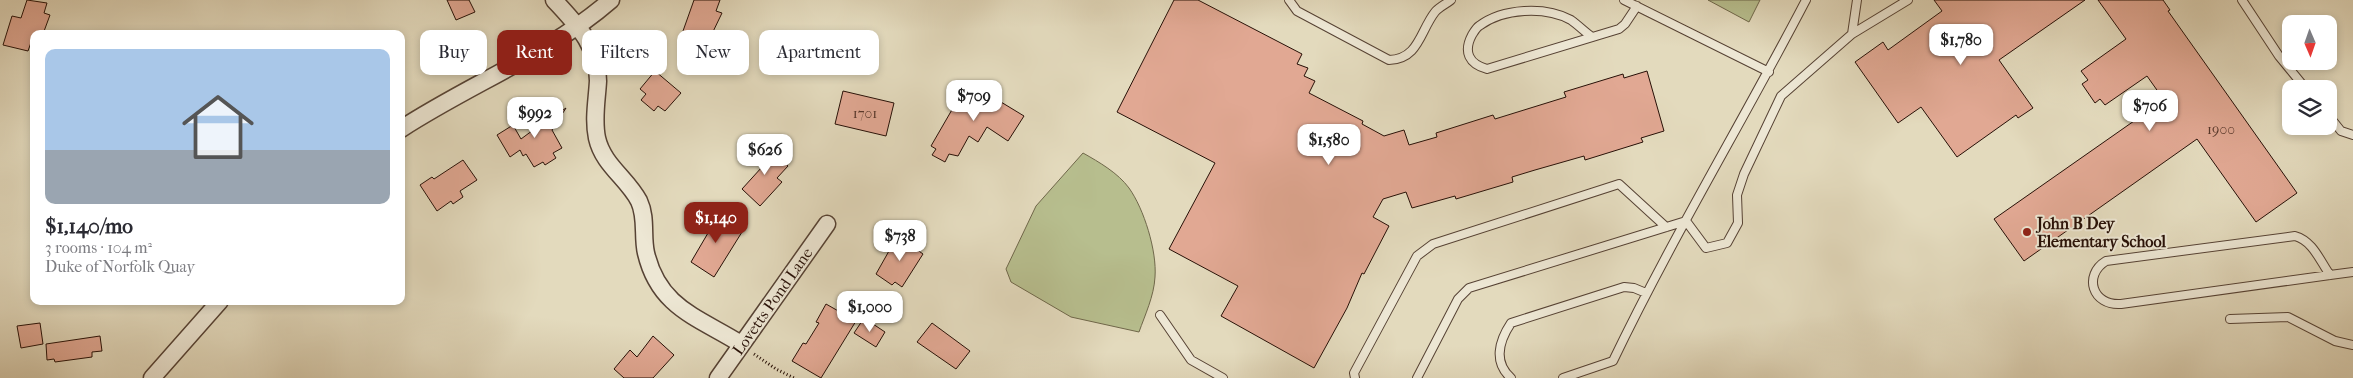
<!DOCTYPE html>
<meta charset="utf-8">
<style>
:root{--surface:#fff;--page:#f7f7f7;--text:#2b2b33;--muted:#7c7c81;--accent:#8f2418}
body{margin:0;font-family:"IM FELL French Canon",serif;background:var(--page);color:var(--text);height:100vh;display:flex;flex-direction:column;font-size:19px;white-space:nowrap}
*{box-sizing:border-box;margin:0}
p{font-size:16px;color:var(--muted)}
.icon{flex:none;width:28px;height:28px;fill:none;stroke:currentColor;stroke-width:2;stroke-linecap:round;stroke-linejoin:round}
.map{position:relative;flex:1;overflow:hidden}
.drawer{position:absolute;left:30px;top:30px;width:375px;height:275px;display:flex;flex-direction:column;background:var(--surface);border-radius:10px;box-shadow:0 2px 8px #0003}
.drawer>*{flex:none}
.hud{position:absolute;left:420px;top:30px;width:475px;height:45px;display:flex;gap:10px}
.needle{width:32px;rotate:178deg}
.controls{position:absolute;left:2282px;top:15px;display:grid;gap:10px}
.controls a{display:grid;place-items:center;width:55px;height:55px;border-radius:10px;background:var(--surface);box-shadow:0 2px 8px #0003;font-size:25px}
.price{position:absolute;translate:-50% -42px;padding:0 11px;border-radius:10px;background:#fff;color:#222;font-size:16px;line-height:32px;filter:drop-shadow(0 1px 2px #0008)}
.price::after{content:'';position:absolute;left:50%;top:30px;width:15px;height:11px;margin-left:-8px;background:inherit;clip-path:polygon(0 0,100% 0,50% 100%)}
.price.current{background:var(--accent);color:#fff}
ul{padding:0;list-style:none}
li{display:grid;align-content:center;gap:10px;height:265px;padding:0 15px}
li span{display:grid;place-items:center;height:155px;border-radius:10px;color:#555}
li>.icon{margin-inline-start:auto}
span .icon{width:90px;height:90px;fill:#fffc;stroke-width:1}
li b{font-size:21px}
.pill{padding:0 18px;border-radius:10px;background:var(--surface);box-shadow:0 2px 8px #0003;font-size:18px;line-height:45px}
.pill.current{background:var(--accent);color:#fff}
.map>svg:first-child{display:block}
</style>
<div class="map">
<svg width="2353" height="378" viewBox="0 0 2353 378">
<rect width="100%" height="100%" fill="#e3dabd"/>
<filter id="stains"><feTurbulence type="fractalNoise" baseFrequency=".004" numOctaves="4"/><feColorMatrix values="0 0 0 0 .2 0 0 0 0 .09 0 0 0 0 .02 0 0 0 .5 -.17"/></filter>
<radialGradient id="worn" r=".72"><stop offset=".6" stop-color="#630" stop-opacity="0"/><stop offset="1" stop-color="#630" stop-opacity=".3"/></radialGradient>
<path fill="#b7be8e" stroke="#6f674a" d="M1708 0H1760L1749 22Z
M1083 153C1099 162 1118 173 1129 188 1144 209 1157 251 1155 277 1154 296 1145 315 1139 332L1071 317 1011 282 1006 269 1036 206Z"/>
<path fill="#e1a893" stroke="#271007" d="M27 0 47 3 44 13 50 15 43 34H34L28 51 3 45 12 16 21 18Z
M447 0H469L475 12 456 20Z
M694 0H720L716 11 722 13 709 40 683 31Z
M1174 0H1198L1302 54 1297 64 1308 68 1304 76 1315 81 1309 93 1363 121 1362 124 1384 136 1404 130 1409 145 1437 137 1436 133 1493 115 1495 119 1566 97 1564 92 1623 74 1624 78 1647 71 1664 131 1641 138 1643 142 1585 160 1584 156 1535 170 1512 177 1513 182 1456 199 1455 196 1412 208 1406 192 1383 199 1373 217 1389 226 1364 274 1362 273 1347 308 1314 368 1221 316 1238 286 1169 249 1215 163 1117 112Z
M1934 0H2085L1999 60 2033 108 2018 118 2016 115 1957 157 1921 107 1898 123 1855 62 1883 42 1888 50 1942 11Z
M2098 0H2163L2170 10 2168 11 2297 193 2256 222 2197 139 2024 261 1994 219 2164 100 2147 76 2105 105 2100 99 2095 103 2082 84 2088 80 2081 71 2126 39Z
M655 71 681 93 665 111 658 106 654 111 641 100 646 94 640 89Z
M968 82 1024 116 1008 141 987 127 978 142 969 136 958 156 949 154 945 162 932 155 936 149 931 146Z
M843 91 894 103 886 136 835 124Z
M551 104 557 114 566 108 552 130 562 148 553 153 556 158 545 165 543 162 534 167 526 154 523 156 520 150 510 157 497 135 513 125 521 139 544 122 538 112Z
M765 145 788 166 777 178 782 182 760 206 742 189 762 167 753 158Z
M463 160 477 180 460 191 463 197 453 204 451 201 437 211 420 185 432 177 434 179Z
M708 214 718 220 720 216 742 232 714 277 691 262 708 233 700 227Z
M898 235 917 247 916 249 923 254 902 287 895 282 892 285 876 274Z
M826 304 856 321 821 378 792 361 803 343 806 344 819 323 816 322Z
M864 318 885 332 876 347 854 333Z
M40 323 43 344 21 348 17 326Z
M932 323 970 351 956 369 917 342Z
M100 336 102 351 92 352V357L55 362 54 359 47 360 46 344Z
M653 336 674 355 653 378H624L614 369 630 350 637 357Z"/>
<g fill="none" stroke-linecap="round" stroke-linejoin="round">
<defs>
<path id="lane" d="M1289 0 1297 11 1389 60C1419 59 1420 31 1435 12 1439 7 1446 4 1451 0
M1624 0 1769 72
M2242 0 2279 56 2306 89
M1852 34 1857 0
M1592 37C1585 32 1578 25 1571 20 1545 6 1503 8 1479 26 1476 28 1474 32 1472 35 1463 52 1469 64 1487 69L1619 29 1625 24 1637 6
M2329 116 2341 131 2353 135
M2330 275C2320 261 2313 241 2295 236L2106 261C2083 275 2092 306 2121 304L2330 275 2353 272
M1160 315 1191 360 1223 378
M2230 319 2288 317 2335 341 2353 345
M1355 378 1354 373 1417 256 1433 244 1619 184 1666 227
M1417 378 1458 299 1469 288 1686 221 1706 248 1727 243 1738 223 1737 195 1744 174 1781 96 1852 34 1908 0
M1511 378C1493 362 1499 341 1511 323L1624 287 1634 288 1646 293
M1563 378 1613 361C1672 238 1743 121 1806 0"/>
<path id="street" d="M554 0C577 25 598 45 598 81 597 100 593 119 597 138 603 165 627 178 639 201 647 218 642 236 646 253 659 308 698 317 741 344
M401 129C470 84 549 54 611 0
M152 378 220 301
M718 378 827 224"/>
</defs>
<use href="#lane" stroke="#564234" stroke-width="10"/>
<use href="#street" stroke="#564234" stroke-width="19"/>
<path stroke="#271007" stroke-width="3" stroke-dasharray="1 2.5" stroke-linecap="butt" d="M754 354 776 369 794 378"/>
<use href="#lane" stroke="#ede7d4" stroke-width="8"/>
<use href="#street" stroke="#ede7d4" stroke-width="16"/>
</g>
<circle fill="#8f2418" stroke="#ede7d4" stroke-width="2" cx="2027" cy="232" r="5"/>
<g text-anchor="middle" stroke-width="4" stroke-linejoin="round" paint-order="stroke">
<g font-size="14" fill="#56362a">
<text x="865" y="118">1701</text>
<text x="2221" y="134">1900</text>
</g>
<g font-size="16" font-weight="bold" fill="#271007" stroke="#ede7d4" text-anchor="start">
<text x="2037" y="229">John B Dey<tspan x="2037" dy="18">Elementary School</tspan></text>
</g>
<g font-size="16" fill="#271007" stroke="#ede7d4">
<text transform="translate(772 301) rotate(-55)" y="6">Lovetts Pond Lane</text>
</g>
</g>
<rect width="100%" height="100%" filter="url(#stains)"/>
<rect width="100%" height="100%" fill="url(#worn)"/>
</svg>
<div class="controls">
<a><svg class="needle" viewBox="-14 -14 28 28"><path d="M0-13l5 13h-10z" fill="#e53935"/><path d="M0 13l5-13h-10z" fill="#7c7c81"/></svg></a>
<a><svg class="icon" aria-label="layers" viewBox="0 0 24 24"><path d="M12 4l9 5-9 5-9-5zM3 14l9 5 9-5"/></svg></a>
</div>
<b class="price" style="left:1961px;top:66px">$1,780</b>
<b class="price" style="left:974px;top:122px">$709</b>
<b class="price" style="left:2150px;top:132px">$706</b>
<b class="price" style="left:535px;top:139px">$992</b>
<b class="price" style="left:1329px;top:166px">$1,580</b>
<b class="price" style="left:765px;top:176px">$626</b>
<b class="price current" style="left:716px;top:244px">$1,140</b>
<b class="price" style="left:900px;top:262px">$738</b>
<b class="price" style="left:870px;top:333px">$1,000</b>
<div class="hud">
<a class="pill">Buy</a>
<a class="pill current">Rent</a>
<a class="pill">Filters</a>
<a class="pill">New</a>
<a class="pill">Apartment</a>
</div>
<section class="drawer">
<ul>
<li><span style="background:linear-gradient(#a9c7e8 65%,#9aa5b1 0)"><svg class="icon" aria-label="home" viewBox="0 0 24 24"><path d="M3 11l9-7 9 7M6 9v11h12V9"/></svg></span><div><b>$1,140/mo</b><p>3 rooms · 104 m²</p><p>Duke of Norfolk Quay</p></div></li>
</ul>
</section>
</div>
